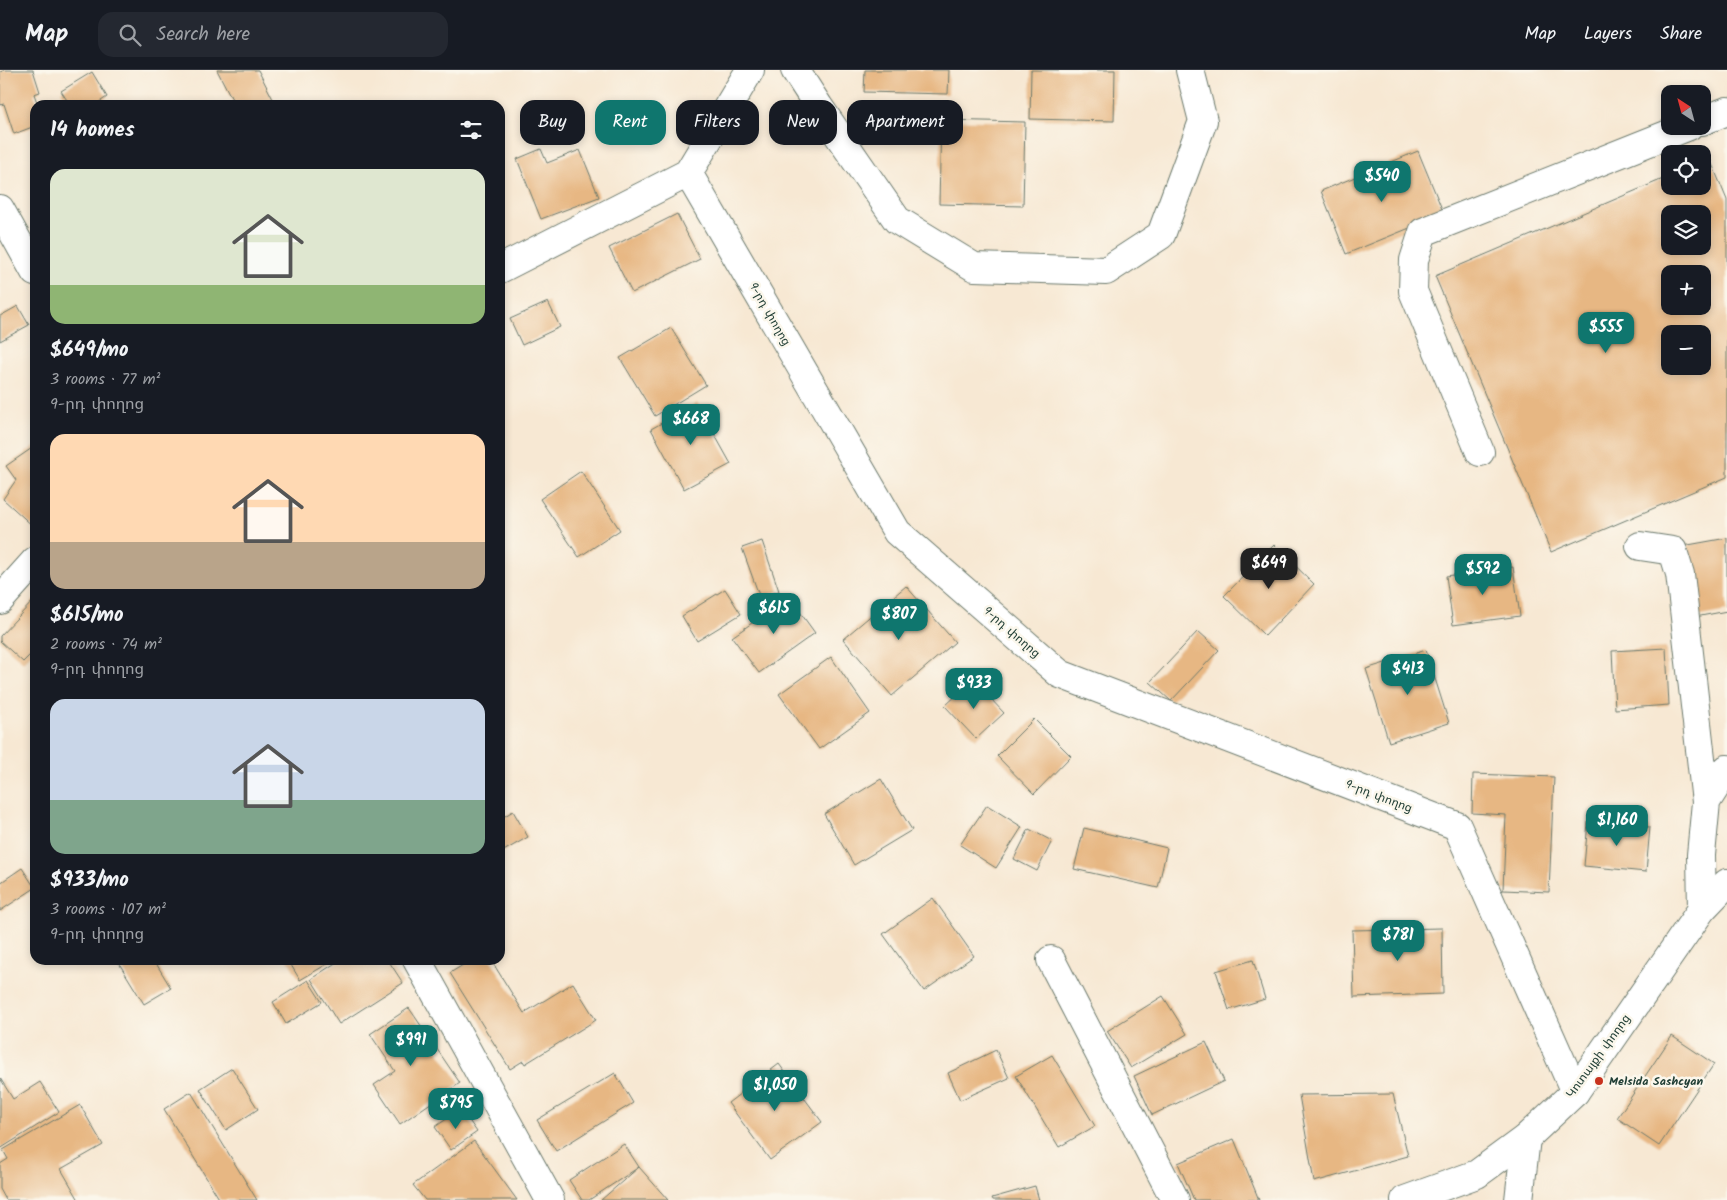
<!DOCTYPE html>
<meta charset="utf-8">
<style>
:root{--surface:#171b24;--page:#242831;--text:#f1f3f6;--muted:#9ea1a6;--line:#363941;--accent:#0f766e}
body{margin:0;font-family:Kalam,"Noto Sans Armenian",sans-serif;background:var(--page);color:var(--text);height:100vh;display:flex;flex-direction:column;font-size:19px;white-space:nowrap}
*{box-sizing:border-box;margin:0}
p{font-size:16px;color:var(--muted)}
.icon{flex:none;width:28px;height:28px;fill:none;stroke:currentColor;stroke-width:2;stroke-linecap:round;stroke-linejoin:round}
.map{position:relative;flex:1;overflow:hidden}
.side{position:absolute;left:30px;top:30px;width:475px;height:865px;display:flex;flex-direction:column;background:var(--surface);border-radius:15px;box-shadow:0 2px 8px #0003}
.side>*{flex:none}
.guide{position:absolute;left:520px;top:30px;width:475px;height:45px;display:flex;gap:10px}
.needle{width:32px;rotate:324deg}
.tools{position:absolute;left:1661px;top:15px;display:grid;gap:10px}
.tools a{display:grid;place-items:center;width:50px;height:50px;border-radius:10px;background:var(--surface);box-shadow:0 2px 8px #0003;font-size:25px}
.price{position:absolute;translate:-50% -42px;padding:0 11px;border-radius:10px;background:var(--accent);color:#fff;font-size:16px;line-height:32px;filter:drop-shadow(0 1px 2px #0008)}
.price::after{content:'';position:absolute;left:50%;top:30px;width:15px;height:11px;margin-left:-8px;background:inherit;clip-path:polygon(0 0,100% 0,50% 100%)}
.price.active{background:#222;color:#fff}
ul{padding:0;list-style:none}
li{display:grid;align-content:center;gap:10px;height:265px;padding:0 20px}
li span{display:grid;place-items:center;height:155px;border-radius:15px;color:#555}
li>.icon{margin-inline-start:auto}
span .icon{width:90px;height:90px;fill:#fffc;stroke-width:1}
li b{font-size:21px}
h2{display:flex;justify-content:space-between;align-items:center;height:60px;padding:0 20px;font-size:21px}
.tag{padding:0 18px;border-radius:15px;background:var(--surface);box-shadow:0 2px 8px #0003;font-size:18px;line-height:45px}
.tag.active{background:var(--accent);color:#fff}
header{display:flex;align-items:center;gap:30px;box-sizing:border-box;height:70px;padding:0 25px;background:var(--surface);border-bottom:1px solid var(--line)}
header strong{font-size:24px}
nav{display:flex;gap:28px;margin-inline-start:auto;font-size:18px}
.search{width:350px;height:45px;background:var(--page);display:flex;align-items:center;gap:12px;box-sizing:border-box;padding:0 18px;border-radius:15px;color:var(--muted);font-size:19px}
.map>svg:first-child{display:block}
</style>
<header>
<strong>Map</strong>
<div class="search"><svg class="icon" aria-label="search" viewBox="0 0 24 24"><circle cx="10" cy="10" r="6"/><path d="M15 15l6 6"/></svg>Search here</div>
<nav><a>Map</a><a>Layers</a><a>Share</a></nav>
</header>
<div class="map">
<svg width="1727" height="1130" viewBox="0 0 1727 1130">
<rect width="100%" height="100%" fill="#fbf7ec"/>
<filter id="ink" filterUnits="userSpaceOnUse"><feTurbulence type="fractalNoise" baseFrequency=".02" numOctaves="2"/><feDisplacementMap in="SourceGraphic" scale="10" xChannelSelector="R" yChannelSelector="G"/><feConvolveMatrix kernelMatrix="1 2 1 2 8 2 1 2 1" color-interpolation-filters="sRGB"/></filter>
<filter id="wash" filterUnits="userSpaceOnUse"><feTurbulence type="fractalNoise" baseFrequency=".0096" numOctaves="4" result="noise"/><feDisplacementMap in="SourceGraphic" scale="20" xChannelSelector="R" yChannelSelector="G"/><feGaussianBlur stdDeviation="1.12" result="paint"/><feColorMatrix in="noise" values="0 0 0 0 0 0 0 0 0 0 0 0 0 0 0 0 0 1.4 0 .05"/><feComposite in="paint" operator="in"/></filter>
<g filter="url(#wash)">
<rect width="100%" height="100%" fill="#f7e8d3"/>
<g id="blocks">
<path fill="#e7b783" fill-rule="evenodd" d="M5 0H33L40 22 34 24 38 35H35V56L14 64 4 34 0 35V2Z
M217 0H258L274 31 266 35H235Z
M865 0H949L948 24 864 22Z
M1031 0H1115L1114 51 1030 49Z
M92 2 107 27 95 35H70L61 21Z
M941 50 1025 52 1023 136 939 134Z
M541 79 547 93 580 80 599 127 541 149 517 89Z
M1418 81 1444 144 1346 184 1321 121Z
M1710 89 1727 130V407L1551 482 1435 206 1670 106V116H1702V92ZM1670 144H1702V176H1670ZM1670 204H1702V236H1670ZM1670 264H1702V296H1670Z
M677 144 700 189 632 223 609 178Z
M548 232 560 257 522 275 510 249Z
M18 236 29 255 0 271V246Z
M671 258 706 315 655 346 620 288Z
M697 333 731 394 684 419 651 359Z
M35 376V458L3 429 16 410 6 396Z
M581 401 620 460 579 487 540 429Z
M1727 468V541L1690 548 1677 477Z
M762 471 779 521 760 528 742 478Z
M1274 475 1314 514 1265 566 1224 526Z
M1513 497 1520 546 1453 555 1446 506Z
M906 516 955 572 892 626 843 569Z
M725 519 741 544 697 571 682 546Z
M789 527 815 563 759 603 732 567Z
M35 529V580L23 592 0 571V566Z
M1198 561 1219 580 1171 631 1150 612Z
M1666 578 1669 635 1615 639 1612 581Z
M1426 580 1449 653 1389 672 1366 599Z
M831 587 870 643 819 679 779 624Z
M973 610 1004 643 976 669 945 636Z
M1034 649 1071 686 1034 724 997 686Z
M1473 704 1554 707 1549 822 1503 820 1506 745 1472 743Z
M881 709 912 760 854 795 824 744Z
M987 735 1022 757 996 798 960 775Z
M513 741 528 767 500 783V749Z
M1588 752 1650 757 1646 802 1584 796Z
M1084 758 1167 778 1158 818 1074 799Z
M1029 759 1052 771 1037 801 1014 789Z
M22 798 35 818 0 841V813Z
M933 828 974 886 924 921 883 864Z
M1442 858 1443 924 1354 927 1352 860Z
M117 890H154L171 918 144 934Z
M288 890H334L300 910Z
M340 890H388L403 913 339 954 311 909Z
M471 890H491L524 943 573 913 596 950 525 994 523 991 510 999 450 903Z
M1253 890 1265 929 1229 940 1216 901Z
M308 910 322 932 286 954 273 932Z
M1163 926 1187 964 1131 998 1107 961Z
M409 938 460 1013 400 1054 374 1015 395 1001 370 964Z
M1672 966 1714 994 1659 1076 1617 1048Z
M1206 972 1224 1011 1152 1045 1134 1006Z
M996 980 1009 1008 960 1030 948 1003Z
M1052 985 1095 1056 1059 1077 1016 1006Z
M779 994 822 1052 770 1090 728 1033Z
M232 998 258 1039 226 1060 200 1019Z
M615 1003 633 1033 556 1081 537 1050Z
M0 1008 13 1029 40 1012 59 1042 0 1079Z
M191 1022 257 1130H220L164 1039Z
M1393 1024 1408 1086 1314 1112 1299 1025Z
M80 1035 103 1075 61 1099 79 1130H6L0 1119V1094L8 1089 3 1080Z
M461 1039 477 1062 451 1080 435 1057Z
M1234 1069 1259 1130H1194L1178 1093Z
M474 1071 517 1130H425L413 1115Z
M624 1074 639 1097 668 1130H601L639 1097 589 1130H582L569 1110Z
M1035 1116 1039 1130H993L992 1128Z"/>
</g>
</g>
<g filter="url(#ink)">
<use href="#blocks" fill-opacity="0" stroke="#6b796c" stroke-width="1"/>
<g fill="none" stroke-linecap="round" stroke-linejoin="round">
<defs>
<path id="minor" d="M795 0 819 37 897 150 974 197 1106 201 1161 165 1203 51 1190 0
M1702 51 1727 41
M688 103 750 0
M0 139 35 202
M500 199 688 103 897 462 1060 604 1457 756 1575 1022
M1480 382 1413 221 1414 190 1423 162 1689 56
M1640 476 1673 481 1680 504 1706 732
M0 530 35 491
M1702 839 1701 785 1706 732 1727 699
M417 890 550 1130
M1051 890 1175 1130
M1519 1130 1526 1068"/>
<path id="major" d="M1405 1130 1477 1104 1526 1068 1575 1022 1702 839 1727 813"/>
</defs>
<use href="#minor" stroke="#6b796c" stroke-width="30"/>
<use href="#major" stroke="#6b796c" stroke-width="30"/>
<use href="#minor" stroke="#fff" stroke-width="28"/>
<use href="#major" stroke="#fff" stroke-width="28"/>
</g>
</g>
<circle fill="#c8321e" stroke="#fbf7ec" stroke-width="2" cx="1599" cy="1011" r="5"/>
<g text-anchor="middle" stroke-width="5" stroke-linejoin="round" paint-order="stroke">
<g font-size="12" fill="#1f3d34" stroke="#fbf7ec">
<text transform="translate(770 244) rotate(60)" y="4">9-րդ փողոց</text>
<text transform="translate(1012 562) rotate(41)" y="4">9-րդ փողոց</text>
<text transform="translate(1379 726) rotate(21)" y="4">9-րդ փողոց</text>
<text transform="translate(1598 986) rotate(-54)" y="4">Կոտայքի փողոց</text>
</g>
<g font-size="12" font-weight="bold" fill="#1f3d34" stroke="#fbf7ec" text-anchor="start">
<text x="1609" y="1015">Melsida Sashcyan</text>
</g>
</g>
</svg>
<div class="tools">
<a><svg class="needle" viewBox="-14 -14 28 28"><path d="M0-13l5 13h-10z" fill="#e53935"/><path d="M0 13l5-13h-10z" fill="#9ea1a6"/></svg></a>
<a><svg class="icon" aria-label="locate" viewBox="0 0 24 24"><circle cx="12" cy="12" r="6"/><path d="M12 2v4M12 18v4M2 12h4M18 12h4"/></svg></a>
<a><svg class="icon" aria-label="layers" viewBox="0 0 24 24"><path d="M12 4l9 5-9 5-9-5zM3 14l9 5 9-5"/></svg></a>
<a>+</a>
<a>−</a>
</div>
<b class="price" style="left:1382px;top:133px">$540</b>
<b class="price" style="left:1606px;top:284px">$555</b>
<b class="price" style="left:691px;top:376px">$668</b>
<b class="price active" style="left:1269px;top:520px">$649</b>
<b class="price" style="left:1483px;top:526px">$592</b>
<b class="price" style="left:774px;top:565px">$615</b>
<b class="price" style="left:899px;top:571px">$807</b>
<b class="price" style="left:1408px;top:626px">$413</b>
<b class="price" style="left:974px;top:640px">$933</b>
<b class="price" style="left:1617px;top:777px">$1,160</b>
<b class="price" style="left:1398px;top:892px">$781</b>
<b class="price" style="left:411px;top:997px">$991</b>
<b class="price" style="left:775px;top:1042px">$1,050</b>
<b class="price" style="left:456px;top:1060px">$795</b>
<div class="guide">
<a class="tag">Buy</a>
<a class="tag active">Rent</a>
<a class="tag">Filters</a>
<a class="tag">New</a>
<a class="tag">Apartment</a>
</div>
<section class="side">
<h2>14 homes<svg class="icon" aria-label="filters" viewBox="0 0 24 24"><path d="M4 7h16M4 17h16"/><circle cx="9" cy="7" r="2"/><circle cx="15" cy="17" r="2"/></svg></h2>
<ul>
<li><span style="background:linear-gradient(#dfe7d0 75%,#8fb573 0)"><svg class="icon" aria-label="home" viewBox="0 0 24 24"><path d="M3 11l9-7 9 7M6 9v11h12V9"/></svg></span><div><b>$649/mo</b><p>3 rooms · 77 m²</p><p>9-րդ փողոց</p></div></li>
<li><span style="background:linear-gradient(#ffd9b3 70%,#b9a48a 0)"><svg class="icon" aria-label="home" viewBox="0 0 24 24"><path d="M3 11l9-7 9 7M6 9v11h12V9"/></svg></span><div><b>$615/mo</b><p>2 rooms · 74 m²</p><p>9-րդ փողոց</p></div></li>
<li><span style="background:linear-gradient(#c9d6e8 65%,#7fa58c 0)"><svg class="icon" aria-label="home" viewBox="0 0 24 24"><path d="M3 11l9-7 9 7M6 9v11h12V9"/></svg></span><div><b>$933/mo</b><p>3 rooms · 107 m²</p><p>9-րդ փողոց</p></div></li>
</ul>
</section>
</div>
